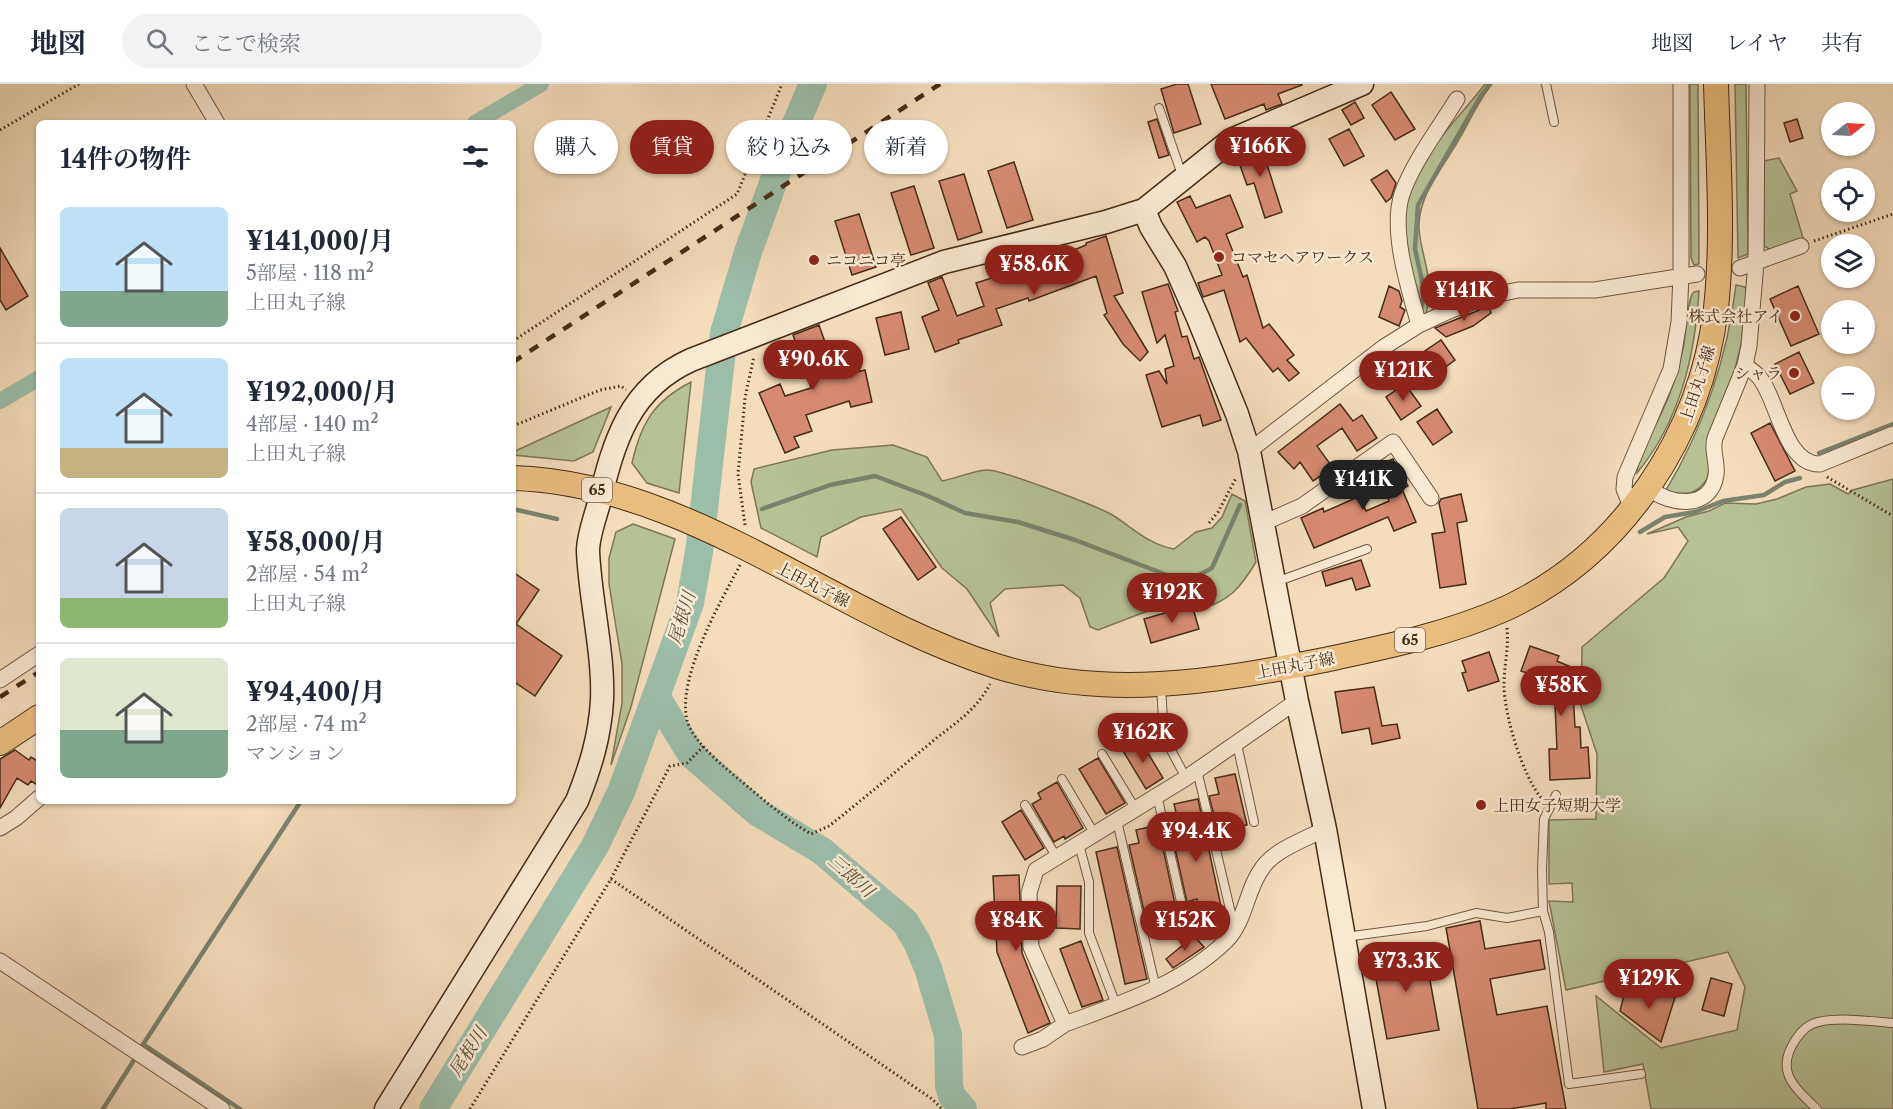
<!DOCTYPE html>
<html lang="ja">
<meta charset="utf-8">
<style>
:root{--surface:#fff;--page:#f2f2f3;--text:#1f2937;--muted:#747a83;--line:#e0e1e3;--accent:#8f2418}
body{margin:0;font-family:"Libre Caslon Text","Noto Serif JP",serif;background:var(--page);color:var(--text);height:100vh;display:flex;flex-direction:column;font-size:22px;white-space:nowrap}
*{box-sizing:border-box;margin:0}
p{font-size:20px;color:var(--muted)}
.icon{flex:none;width:33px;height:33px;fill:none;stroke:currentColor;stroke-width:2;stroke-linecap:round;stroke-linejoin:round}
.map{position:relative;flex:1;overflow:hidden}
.side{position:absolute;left:36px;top:36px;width:480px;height:684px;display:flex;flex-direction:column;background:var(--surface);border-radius:9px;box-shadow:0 2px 4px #0004}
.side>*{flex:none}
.guide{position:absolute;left:534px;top:36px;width:570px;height:54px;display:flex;gap:12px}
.needle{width:39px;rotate:72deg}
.fabs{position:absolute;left:1821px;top:18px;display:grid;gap:12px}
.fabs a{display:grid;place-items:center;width:54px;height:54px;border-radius:50%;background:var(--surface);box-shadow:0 2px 4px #0004;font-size:30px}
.price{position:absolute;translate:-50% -51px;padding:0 14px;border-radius:21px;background:var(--accent);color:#fff;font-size:20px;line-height:39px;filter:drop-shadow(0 2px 3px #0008)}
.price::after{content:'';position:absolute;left:50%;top:36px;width:18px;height:14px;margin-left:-9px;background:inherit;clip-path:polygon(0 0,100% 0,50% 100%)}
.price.selected{background:#222;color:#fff}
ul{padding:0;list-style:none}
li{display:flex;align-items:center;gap:18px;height:150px;padding:0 24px}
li+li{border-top:2px solid var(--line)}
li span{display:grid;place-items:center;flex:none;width:168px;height:120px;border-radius:9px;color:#555}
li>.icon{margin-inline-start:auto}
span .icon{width:72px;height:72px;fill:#fffc;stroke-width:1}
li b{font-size:26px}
h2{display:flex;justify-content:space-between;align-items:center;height:72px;padding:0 24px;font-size:26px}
.pill{padding:0 21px;border-radius:27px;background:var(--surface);box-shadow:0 2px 4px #0004;font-size:21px;line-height:54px}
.pill.selected{background:var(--accent);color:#fff}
header{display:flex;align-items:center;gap:36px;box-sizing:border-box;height:84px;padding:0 30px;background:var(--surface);border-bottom:2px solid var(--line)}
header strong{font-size:28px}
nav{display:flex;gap:33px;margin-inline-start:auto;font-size:21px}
.search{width:420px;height:54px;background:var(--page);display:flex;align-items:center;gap:15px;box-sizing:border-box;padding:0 21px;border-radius:33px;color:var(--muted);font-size:22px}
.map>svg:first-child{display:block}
</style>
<header>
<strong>地図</strong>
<div class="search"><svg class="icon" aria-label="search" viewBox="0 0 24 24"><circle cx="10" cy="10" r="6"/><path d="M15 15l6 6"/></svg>ここで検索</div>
<nav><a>地図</a><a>レイヤ</a><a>共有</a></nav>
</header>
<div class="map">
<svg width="1893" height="1025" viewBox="0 0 1893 1025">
<rect width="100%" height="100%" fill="#f4ddbb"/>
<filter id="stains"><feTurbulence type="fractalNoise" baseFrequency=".00333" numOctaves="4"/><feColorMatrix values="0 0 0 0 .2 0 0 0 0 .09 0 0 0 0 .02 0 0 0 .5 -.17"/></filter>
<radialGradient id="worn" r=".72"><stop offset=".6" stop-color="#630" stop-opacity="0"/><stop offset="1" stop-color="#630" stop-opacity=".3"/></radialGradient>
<path fill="#b6c294" stroke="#7e7756" stroke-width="1.5" d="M1485 0H1492C1479 16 1471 34 1461 52 1446 80 1418 109 1419 144 1420 162 1427 180 1429 199 1430 209 1428 220 1426 231L1421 233C1414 201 1396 150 1405 119 1417 72 1457 37 1485 0Z
M1690 0H1698L1699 180 1694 181 1691 174Z
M1735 0H1746L1748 170 1738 174Z
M1779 74 1797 107 1790 110 1803 154 1773 167 1764 162 1763 77Z
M1736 201 1745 203 1747 208 1741 261 1707 395C1695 413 1685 410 1665 408 1704 343 1727 276 1736 201Z
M1699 207C1695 272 1680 337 1637 389 1639 367 1652 350 1661 330 1671 309 1678 288 1683 265 1686 253 1687 213 1694 208Z
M691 298 679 409 647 399 632 379C641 339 654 317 691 298Z
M611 323 593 368 574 377 513 371V368Z
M893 361 927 373 942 397C957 394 972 387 987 386 1000 385 1100 423 1114 432 1134 445 1150 461 1174 465L1196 448 1212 444 1222 433 1232 410 1245 417 1256 478C1241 503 1229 518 1200 525L1192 516 1158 523 1098 546 1090 543 1080 514 1063 501 1005 505 990 519 999 553 967 505 942 484 901 425 861 433 821 453 817 473 761 444 751 398 754 385 832 366Z
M1893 395V1025H1651L1643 980 1604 988 1596 912 1661 964 1737 946 1745 903 1728 868 1566 906 1549 817 1573 818 1572 799 1549 800V736L1596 735 1597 670 1581 622 1582 563 1664 494 1688 457 1678 443 1647 450 1686 433 1709 427 1725 419 1756 420 1777 415 1806 403 1830 400 1848 410 1853 406Z
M633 440 675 455 631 623 611 681 622 619V580L609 500V474L616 448Z"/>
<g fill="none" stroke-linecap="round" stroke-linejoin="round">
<path stroke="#7a8370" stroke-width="4.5" d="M1421 227 1424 206 1415 165 1418 121 1480 13 1490 0
M1819 369 1893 340
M513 425 557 435
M762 425 830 401 875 392 928 412 965 429 1018 438 1075 456 1175 494 1195 493 1212 484 1240 421
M1640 448 1665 433 1695 428 1723 417 1764 411 1785 398 1800 394
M143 960 240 1025
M142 962 301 717
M103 1025 134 976"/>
<path stroke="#9dbdab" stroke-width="16" d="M475 39 541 0
M0 317 39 294"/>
<path stroke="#9dbdab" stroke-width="28" d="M656 612 691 670 757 728 822 767 905 838 917 858 928 884 948 951 949 1002 952 1012 963 1025
M433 1025 595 762 621 708 690 519 699 468 724 249 748 168 786 63 813 0"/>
</g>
<path fill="#d68a6f" stroke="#452c17" stroke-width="1.5" d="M1177 0H1188L1201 40 1174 49 1161 5Z
M1211 0H1302V1L1278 10 1282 20 1266 26 1264 20 1225 35Z
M1391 8 1415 45 1395 56 1372 21Z
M1355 18 1364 34 1351 41 1342 26Z
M1157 35 1169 71 1159 74 1148 38Z
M1797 35 1803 54 1790 58 1784 39Z
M1349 45 1364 72 1344 82 1329 55Z
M1260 58 1282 128 1265 134 1254 99 1247 101 1236 70Z
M1014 78 1033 136 1007 144 988 87Z
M1387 86 1396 99 1391 114 1386 118 1371 96Z
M964 90 982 148 958 156 939 97Z
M914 102 934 164 911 171 891 109Z
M1230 111 1243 143 1226 150 1243 193 1247 191 1263 244 1269 240 1294 271 1287 276 1299 289 1289 297 1278 284 1273 288 1246 254 1240 258 1224 206 1203 213 1198 199 1222 191 1209 157 1205 153 1197 158 1177 118 1190 112 1196 124Z
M859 130 876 183 852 191 835 137Z
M1106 152 1123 209 1114 212 1148 268 1140 277 1123 260 1104 231 1107 229 1096 192 1029 217 1028 214 996 225 1002 241 958 256 959 259 935 268 922 233 939 226 928 199 942 193 957 232 984 222 976 199 1057 173 1086 161V159Z
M0 164 28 212 6 226 0 216Z
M1168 200 1178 227 1175 228 1182 253 1187 252 1194 275 1199 273 1221 336 1203 342 1200 331 1162 343 1146 291 1159 287 1167 300 1165 285 1174 282 1165 251 1157 259 1142 208Z
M1389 202 1399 207 1402 217 1400 223 1405 226 1399 242 1379 233Z
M1798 202 1819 250 1791 262 1770 215Z
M1489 222 1491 229 1473 242 1446 253 1435 244Z
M901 228 909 265 885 271 876 234Z
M819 241 837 293 865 286 872 318 851 323 849 317 806 331 812 347 794 353 799 363 785 369 759 309 780 300 785 312 811 304 793 251Z
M1441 256 1455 276 1436 290 1422 269Z
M1799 268 1814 299 1790 310 1775 280Z
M1405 300 1421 322 1401 336 1386 313Z
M1340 320 1353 337 1362 331 1377 354 1357 367 1342 344 1317 362 1333 384 1313 397 1300 378 1294 385 1278 368Z
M1437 325 1452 348 1433 361 1417 338Z
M1770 339 1795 387 1775 397 1751 349Z
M1393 375 1408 402 1402 405 1416 438 1394 447 1388 433 1314 464 1301 434 1323 424 1324 428 1360 412 1366 427 1389 417 1374 383Z
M1461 410 1467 437 1457 439 1466 500 1440 504 1432 450 1445 448 1439 419 1441 415Z
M901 433 936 483 918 496 883 445Z
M1361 476 1370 502 1356 506 1352 494 1326 502 1322 488Z
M513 488 539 506 516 540 562 572 535 612 513 597Z
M1192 521 1199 545 1151 559 1144 535Z
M1530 562 1559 572 1557 577 1571 583 1570 608H1573L1575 643H1580L1581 664 1588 663 1590 694 1550 696 1549 665H1557L1554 599 1521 587Z
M1489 568 1499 597 1468 607 1462 589 1466 588 1462 577Z
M1374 603 1382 642 1397 640 1400 654 1372 660 1369 644 1342 649 1335 608Z
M1140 656 1163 694 1146 705 1123 667Z
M15 666 29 676 31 673 39 678V702L31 697 28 701 17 694 0 724V675Z
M1098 674 1125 719 1106 730 1079 685Z
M1235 690 1247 741 1218 747 1209 712 1219 710 1215 694Z
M1057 698 1083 744 1065 755 1064 752 1054 758 1032 720 1041 715 1038 709Z
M1198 715 1225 841 1203 846 1197 815 1187 818 1169 738 1178 737 1174 720Z
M1021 726 1044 764 1025 776 1002 738Z
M1158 741 1175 820 1144 827 1129 761 1139 759 1136 746Z
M1117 763 1147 895 1125 900 1096 768Z
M1019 791 1022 869 1050 939 1028 949 997 868 993 792Z
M1057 802H1081L1080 845 1056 844Z
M1480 837 1485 865 1540 856 1545 885 1490 895 1497 931 1547 922 1566 1025H1546V1019L1510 1025H1478L1446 844Z
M1194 852 1204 863 1173 884 1166 875Z
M1081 857 1103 916 1082 923 1060 865Z
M1424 863 1439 946 1387 955 1372 873Z
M1711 894 1732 900 1724 932 1702 926Z
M1625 907H1677L1661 958 1620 927Z"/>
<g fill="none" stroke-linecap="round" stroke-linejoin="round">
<defs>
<path id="lane" d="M1546 0 1554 38
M1159 24 1182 91
M1276 498 1367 465
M1161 602 1164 653 1186 694
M1237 660 1254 738
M1102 670 1135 724
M1197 686 1234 842
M1062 695 1094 749
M1157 711 1182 822
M1556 711 1544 735 1542 786 1543 827 1549 848 1569 1000 1641 990
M1025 721 1056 772
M1117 737 1156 905
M1079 760 1089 798V849L1116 921
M1345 853 1427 842 1476 829 1507 834 1543 827
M1817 1025C1794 1003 1774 987 1796 955 1802 946 1808 940 1818 938 1841 933 1869 937 1893 939"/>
<path id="street" d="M194 0 217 39
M1740 184 1801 162
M1419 241C1409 205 1390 147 1402 110 1413 78 1439 44 1457 15
M1745 281C1749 285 1755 288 1759 293 1778 315 1784 381 1820 380L1893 350
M1249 367 1384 263 1419 241 1449 227 1485 213 1518 206H1595L1697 190
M1649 404C1670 422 1711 426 1716 391 1718 378 1711 366 1715 354L1745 281 1749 262 1756 179 1757 0
M1632 425 1624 405 1625 393 1671 285 1679 238 1681 191V0
M1263 439 1302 422 1393 358 1431 414
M0 596 39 570
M1297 617 1186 694 1036 786 1029 809 1031 863 1065 940C1122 919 1182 900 1226 857 1246 837 1246 805 1263 783 1276 765 1306 755 1325 745
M0 744 16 734 39 714
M0 877 222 1025
M1022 963 1043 955 1065 940"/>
<path id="secondary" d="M1144 126 1151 143 1175 182 1198 234 1237 330 1249 367 1297 617 1325 745 1374 1025
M386 1025 577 717C590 684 600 653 602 616 604 569 590 516 588 467 588 452 595 434 599 419 614 357 629 304 691 276L944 178 1106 138 1144 126 1231 56 1362 0"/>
<path id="primary" d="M513 394C689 399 833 531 996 582 1105 616 1214 598 1324 576 1386 563 1449 550 1507 524 1624 469 1701 350 1716 224 1724 150 1718 74 1716 0
M0 659 39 633"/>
</defs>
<use href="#lane" stroke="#715840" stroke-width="10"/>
<use href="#street" stroke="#715840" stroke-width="17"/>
<use href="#secondary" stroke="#452c17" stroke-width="25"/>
<use href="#primary" stroke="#452c17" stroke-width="26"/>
<path stroke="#452c17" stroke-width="3" stroke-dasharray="1.5 3" stroke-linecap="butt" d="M0 46 79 0
M1814 157 1893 130
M513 257 737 110 782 0
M513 342 600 306 621 302 626 306
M1827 393 1893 432
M1209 439 1218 428 1236 394
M745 441 738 390 745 314 754 272
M740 481C720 519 677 593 687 636 691 656 725 684 741 697 764 716 785 735 811 750L829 742C862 716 894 689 927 662 950 642 975 629 990 600
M1507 544C1509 563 1504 582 1504 601 1504 631 1523 693 1542 715
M611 795 932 1015 942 1025
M470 1025 611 795 670 682 687 679 704 662"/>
<use href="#lane" stroke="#f8e9d3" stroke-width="8"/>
<use href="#street" stroke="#f8e9d3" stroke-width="15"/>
<use href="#secondary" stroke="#f8e9d3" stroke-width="22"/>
<use href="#primary" stroke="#eabe7e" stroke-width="24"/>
<path stroke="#452c17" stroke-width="4.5" stroke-dasharray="10 10" stroke-linecap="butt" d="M513 278 940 0
M0 613 39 588"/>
</g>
<g fill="#8f2418" stroke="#f8e9d3" stroke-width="2">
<circle cx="1219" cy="173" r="6"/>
<circle cx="814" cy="176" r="6"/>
<circle cx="1795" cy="232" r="6"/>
<circle cx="1794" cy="289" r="6"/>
<circle cx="1481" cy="721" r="6"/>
</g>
<g text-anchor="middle" stroke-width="5" stroke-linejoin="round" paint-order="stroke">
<g fill="#f8e9d3" stroke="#7b654f" stroke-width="1.5">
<rect x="582" y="394" width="30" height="24" rx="4.5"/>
<rect x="1395" y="544" width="30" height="24" rx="4.5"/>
</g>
<g font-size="15" font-weight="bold" fill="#452c17">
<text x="597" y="411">65</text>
<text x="1410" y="561">65</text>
</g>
<g font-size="16" fill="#452c17" stroke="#f8e9d3" text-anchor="start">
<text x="1231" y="179">コマセヘアワークス</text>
<text x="826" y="182">ニコニコ亭</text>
<text x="1783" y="238" text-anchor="end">株式会社アイ</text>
<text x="1782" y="295" text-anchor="end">シャラ</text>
<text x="1493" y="727">上田女子短期大学</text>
</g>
<g font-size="16" fill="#452c17" stroke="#f8e9d3">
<text transform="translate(1697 300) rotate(-72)" y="6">上田丸子線</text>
<text transform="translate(813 500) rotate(27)" y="6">上田丸子線</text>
<text transform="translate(1295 581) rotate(-11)" y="6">上田丸子線</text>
</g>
<g font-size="18" font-style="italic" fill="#5b503c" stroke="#f8e9d3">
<text transform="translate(682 534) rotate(-73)" y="6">尾根川</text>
<text transform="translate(851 792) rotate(41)" y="6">三郎川</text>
<text transform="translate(468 968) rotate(-58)" y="6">尾根川</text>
</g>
</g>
<rect width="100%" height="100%" filter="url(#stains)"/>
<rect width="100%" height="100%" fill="url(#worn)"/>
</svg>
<div class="fabs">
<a><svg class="needle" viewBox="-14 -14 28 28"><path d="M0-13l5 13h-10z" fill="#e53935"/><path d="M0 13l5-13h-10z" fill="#747a83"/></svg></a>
<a><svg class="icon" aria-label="locate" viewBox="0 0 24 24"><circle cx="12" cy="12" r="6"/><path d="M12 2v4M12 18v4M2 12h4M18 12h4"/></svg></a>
<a><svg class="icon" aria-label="layers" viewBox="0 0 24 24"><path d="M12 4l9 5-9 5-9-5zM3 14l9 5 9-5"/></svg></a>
<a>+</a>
<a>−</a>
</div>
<b class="price" style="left:1260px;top:94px">¥166K</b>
<b class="price" style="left:1034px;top:212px">¥58.6K</b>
<b class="price" style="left:1464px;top:238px">¥141K</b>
<b class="price" style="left:813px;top:307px">¥90.6K</b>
<b class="price" style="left:1403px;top:318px">¥121K</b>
<b class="price selected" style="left:1363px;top:427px">¥141K</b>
<b class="price" style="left:1172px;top:540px">¥192K</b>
<b class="price" style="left:1561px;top:633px">¥58K</b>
<b class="price" style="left:1143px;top:680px">¥162K</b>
<b class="price" style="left:1196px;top:779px">¥94.4K</b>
<b class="price" style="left:1016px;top:868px">¥84K</b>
<b class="price" style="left:1185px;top:868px">¥152K</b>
<b class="price" style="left:1406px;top:909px">¥73.3K</b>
<b class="price" style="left:1649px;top:926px">¥129K</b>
<div class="guide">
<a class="pill">購入</a>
<a class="pill selected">賃貸</a>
<a class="pill">絞り込み</a>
<a class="pill">新着</a>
</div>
<section class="side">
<h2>14件の物件<svg class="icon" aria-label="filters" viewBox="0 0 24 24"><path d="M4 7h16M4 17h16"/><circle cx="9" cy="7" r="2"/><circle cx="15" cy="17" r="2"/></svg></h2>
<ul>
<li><span style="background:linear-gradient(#bfe0f5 70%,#7fa58c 0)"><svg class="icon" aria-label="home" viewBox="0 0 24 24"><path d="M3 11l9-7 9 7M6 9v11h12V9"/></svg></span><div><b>¥141,000/月</b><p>5部屋 · 118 m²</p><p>上田丸子線</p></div></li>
<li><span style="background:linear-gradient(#bfe0f5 75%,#c2b280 0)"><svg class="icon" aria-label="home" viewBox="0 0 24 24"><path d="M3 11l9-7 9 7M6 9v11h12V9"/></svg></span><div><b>¥192,000/月</b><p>4部屋 · 140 m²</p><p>上田丸子線</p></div></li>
<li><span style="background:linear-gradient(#c9d6e8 75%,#8fb573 0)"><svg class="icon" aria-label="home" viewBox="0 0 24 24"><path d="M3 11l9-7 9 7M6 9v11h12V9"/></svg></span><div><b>¥58,000/月</b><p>2部屋 · 54 m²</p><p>上田丸子線</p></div></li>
<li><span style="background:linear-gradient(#dfe7d0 60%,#7fa58c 0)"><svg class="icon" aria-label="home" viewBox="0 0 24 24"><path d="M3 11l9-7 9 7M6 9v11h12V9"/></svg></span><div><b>¥94,400/月</b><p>2部屋 · 74 m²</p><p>マンション</p></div></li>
</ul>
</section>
</div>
